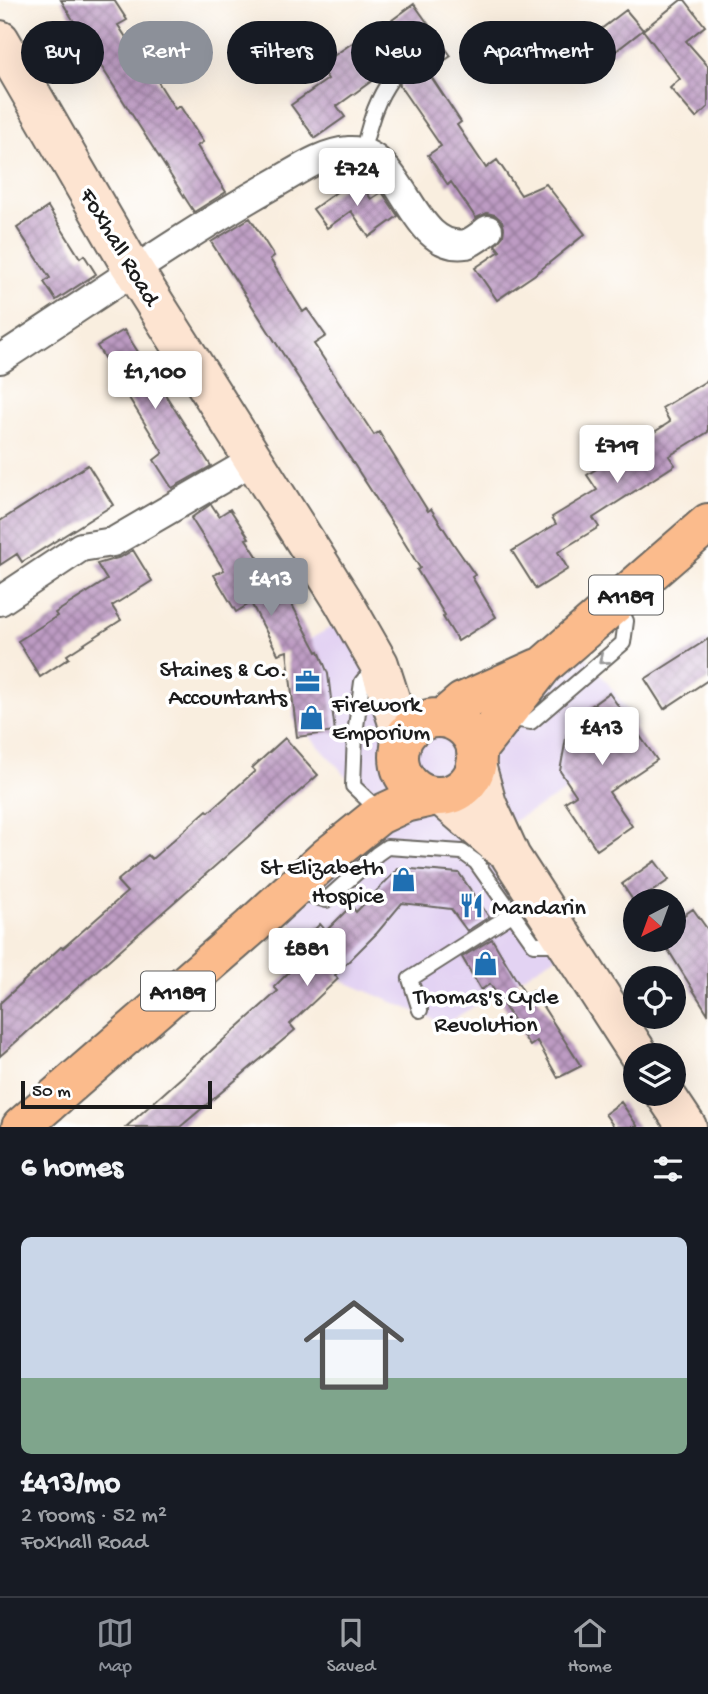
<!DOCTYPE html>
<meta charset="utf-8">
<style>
:root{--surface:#171b24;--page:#20242c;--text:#f1f3f6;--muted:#9ea1a6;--line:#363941;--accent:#8c9099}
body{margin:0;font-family:"Gochi Hand",sans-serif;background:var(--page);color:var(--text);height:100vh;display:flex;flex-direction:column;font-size:26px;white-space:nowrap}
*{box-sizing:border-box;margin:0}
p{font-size:23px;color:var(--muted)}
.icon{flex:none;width:38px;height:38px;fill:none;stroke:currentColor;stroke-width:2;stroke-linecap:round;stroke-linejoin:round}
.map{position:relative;height:1127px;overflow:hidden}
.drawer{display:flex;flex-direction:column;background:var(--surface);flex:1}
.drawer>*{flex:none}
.guide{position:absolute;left:21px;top:21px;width:667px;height:63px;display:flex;gap:14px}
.needle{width:46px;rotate:221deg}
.tools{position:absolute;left:623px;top:889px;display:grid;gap:14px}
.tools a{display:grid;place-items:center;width:63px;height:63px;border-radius:50%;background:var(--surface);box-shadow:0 7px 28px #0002;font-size:35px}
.scale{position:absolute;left:21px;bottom:18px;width:191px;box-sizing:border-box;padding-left:7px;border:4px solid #1c1c1c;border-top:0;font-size:19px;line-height:24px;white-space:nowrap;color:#1c1c1c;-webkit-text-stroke:5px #fff;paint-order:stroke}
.price{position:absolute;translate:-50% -60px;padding:0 16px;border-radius:7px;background:#fff;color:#222;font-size:23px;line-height:46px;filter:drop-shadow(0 2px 4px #0008)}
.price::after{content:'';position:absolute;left:50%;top:42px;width:21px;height:16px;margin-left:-10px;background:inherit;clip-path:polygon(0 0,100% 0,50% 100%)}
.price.current{background:var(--accent);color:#fff}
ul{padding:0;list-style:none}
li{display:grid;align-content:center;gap:14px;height:371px;padding:0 21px}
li+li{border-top:2px solid var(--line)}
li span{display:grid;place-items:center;height:217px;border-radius:10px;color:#555}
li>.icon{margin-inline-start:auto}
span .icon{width:126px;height:126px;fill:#fffc;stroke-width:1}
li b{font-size:30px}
h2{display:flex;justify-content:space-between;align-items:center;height:84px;padding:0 21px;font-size:30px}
.tag{padding:0 24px;border-radius:32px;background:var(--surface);box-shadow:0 7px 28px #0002;font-size:24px;line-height:63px}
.tag.current{background:var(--accent);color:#fff}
.dock{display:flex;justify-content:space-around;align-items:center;height:98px;border-top:2px solid var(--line);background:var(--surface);font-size:19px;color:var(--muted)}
.dock a{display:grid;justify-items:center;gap:4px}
.dock .current{color:var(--accent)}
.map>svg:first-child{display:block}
</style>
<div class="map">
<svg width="708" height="1127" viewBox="0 0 708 1127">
<defs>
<pattern id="building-cross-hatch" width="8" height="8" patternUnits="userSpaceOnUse" patternTransform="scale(1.75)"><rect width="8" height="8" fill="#bd9bc3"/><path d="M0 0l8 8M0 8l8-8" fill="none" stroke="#997e9e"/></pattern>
</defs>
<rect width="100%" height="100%" fill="#fff"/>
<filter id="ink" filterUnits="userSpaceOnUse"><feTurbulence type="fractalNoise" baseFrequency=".0143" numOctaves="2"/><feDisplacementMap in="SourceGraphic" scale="14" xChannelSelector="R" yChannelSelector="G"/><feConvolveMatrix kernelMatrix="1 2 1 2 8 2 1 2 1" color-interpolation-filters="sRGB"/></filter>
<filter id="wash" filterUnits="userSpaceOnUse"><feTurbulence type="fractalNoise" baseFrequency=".00686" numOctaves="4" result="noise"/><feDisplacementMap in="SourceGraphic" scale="28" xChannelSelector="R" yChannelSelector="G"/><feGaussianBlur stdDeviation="1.57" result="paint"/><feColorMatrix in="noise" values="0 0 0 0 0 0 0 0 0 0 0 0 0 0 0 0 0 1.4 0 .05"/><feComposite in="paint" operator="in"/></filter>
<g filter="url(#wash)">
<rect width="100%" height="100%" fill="#f9eedf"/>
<path fill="#e3d3f3" d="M351 616 415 724 573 641 607 682 637 724 616 740 625 758 494 832 570 948 445 1024 343 981 275 905 371 803 293 718 296 647Z"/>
<g id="blocks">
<path fill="url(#building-cross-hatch)" d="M61 0H114L127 20 118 25 153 79 155 77 175 109 180 106 203 142 197 146 226 192 194 212 94 55Z
M681 0H685L705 26 686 41 708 66V107L696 118 670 88 680 79 643 30Z
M414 4 451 56 428 72 461 122 457 125 486 168 497 160 521 195 546 184 585 234 534 275 497 300 475 268 500 251 495 245 503 236 504 228 502 221 495 215 487 213 476 218 451 182 448 185 428 155 441 146 399 85 402 78 398 70H387L337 106 345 117 315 138 291 105 328 79 319 66 374 28 377 31Z
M626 10 643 30 612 54 596 33Z
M356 178 371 199 382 192 398 216 369 237 351 211 327 228 313 209Z
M48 207 80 258 84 255 96 274 56 300 44 282 50 278 17 228Z
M250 218 274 256 270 259 303 312 307 309 326 336 314 344 374 435 379 432 428 511 431 509 455 546 475 575 472 577 496 617 458 641 443 617 445 615 417 570 420 568 397 531 211 242Z
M124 330 211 466 172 488 154 460 163 453 97 346Z
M708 380V432L669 456 675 465 593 518 599 527 558 552 568 569 536 589 512 551 556 524 552 517 597 490 587 475 670 422 662 408Z
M88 465 113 505 22 562 17 554 0 565V521Z
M211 504 219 516 230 509 249 538 246 539 286 601 289 599 317 652 319 651 328 674 335 732 297 737 287 651 278 654 251 603 236 612 214 575 224 570 191 518Z
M133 550 152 581 112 606 121 620 67 655 69 658 40 677 18 641 57 616 55 613 107 580 97 564 121 557Z
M708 639V680L664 709 645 679Z
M609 693 657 760 609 792 632 826 597 850 565 802 576 795 560 771 569 722Z
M285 738 318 775 0 1056V1003L61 947 63 948 127 892 117 881 148 855 152 859 207 810 209 812 255 771 252 768Z
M655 861 669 880 635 903 622 884Z
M399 868 459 873 489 917 467 931 451 909 402 903 377 933 335 975 338 979 290 1024 295 1030 180 1127H126L278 991 274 987 313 948 304 940 320 924 326 931 351 906 356 912Z
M693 909 708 930V1014L662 940H674V922Z
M492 939 526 996 533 991 581 1066 558 1078 537 1041 530 1046 490 984 481 990 462 957Z
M621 1102 638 1127H614L605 1114Z"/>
</g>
</g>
<g filter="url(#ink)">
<use href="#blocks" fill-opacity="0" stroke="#696660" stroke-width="2"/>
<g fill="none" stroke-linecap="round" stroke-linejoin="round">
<defs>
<path id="lane" d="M362 153C370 124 374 103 392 78
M508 718 531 722 623 643 626 621 617 604
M371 803 353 786 355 734 362 682 375 667
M296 891 326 900 377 854 387 847 462 852 476 862 534 944H551L562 939
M420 1010 410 979 512 914"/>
<path id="street" d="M0 359C90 301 178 238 272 185 296 172 321 153 349 151 404 148 410 253 466 244 473 242 481 235 488 230
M0 601 81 547 113 542 254 460"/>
<path id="secondary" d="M0 40 126 258 343 601 379 664 397 720 401 745
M476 765 487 804 511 857 639 1055
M441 796 499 846
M665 1094 687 1127"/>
<path id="primary" d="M443 718 462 702 538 668
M399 757a39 39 0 1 1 78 0a39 39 0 1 1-78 0Z
M476 751 543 666 708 523
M21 1127 251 927 327 857 379 815 405 803 436 796"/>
</defs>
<use href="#lane" stroke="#696660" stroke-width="18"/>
<use href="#street" stroke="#696660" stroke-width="32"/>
<use href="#secondary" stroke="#696660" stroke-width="42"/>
<use href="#primary" stroke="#696660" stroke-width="42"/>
<use href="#lane" stroke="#fff" stroke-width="14"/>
<use href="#street" stroke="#fff" stroke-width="28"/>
<use href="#secondary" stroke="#fde4d1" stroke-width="38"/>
<use href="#primary" stroke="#fbbb8c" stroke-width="38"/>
</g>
<defs><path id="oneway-chevron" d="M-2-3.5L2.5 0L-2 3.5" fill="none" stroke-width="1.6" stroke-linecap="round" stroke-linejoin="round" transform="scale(1.75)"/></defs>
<use stroke="#999" href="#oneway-chevron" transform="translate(603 660) rotate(139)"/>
</g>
<defs>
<symbol id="office-bare" viewBox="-9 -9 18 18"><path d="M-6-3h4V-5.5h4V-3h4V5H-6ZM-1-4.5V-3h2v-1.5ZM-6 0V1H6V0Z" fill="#1f6fb2" stroke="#fff" stroke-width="2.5" paint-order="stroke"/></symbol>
<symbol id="shop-bare" viewBox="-9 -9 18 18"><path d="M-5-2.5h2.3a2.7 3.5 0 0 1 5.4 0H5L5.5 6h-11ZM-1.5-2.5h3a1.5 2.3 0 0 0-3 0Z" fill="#1f6fb2" stroke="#fff" stroke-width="2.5" paint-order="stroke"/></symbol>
<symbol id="restaurant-bare" viewBox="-9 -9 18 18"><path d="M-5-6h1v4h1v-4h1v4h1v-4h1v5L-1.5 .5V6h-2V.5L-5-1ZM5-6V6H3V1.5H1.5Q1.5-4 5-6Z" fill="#1f6fb2" stroke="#fff" stroke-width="2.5" paint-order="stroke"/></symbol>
</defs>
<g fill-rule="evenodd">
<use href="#office-bare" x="290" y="664" width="35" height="35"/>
<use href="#shop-bare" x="294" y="700" width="35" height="35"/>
<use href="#shop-bare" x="386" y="862" width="35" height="35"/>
<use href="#restaurant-bare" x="454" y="888" width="35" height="35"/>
<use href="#shop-bare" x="468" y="946" width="35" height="35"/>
</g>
<g text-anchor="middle" stroke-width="7" stroke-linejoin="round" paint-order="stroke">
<g fill="#fff" stroke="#606060" stroke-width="2">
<rect x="589" y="575.5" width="74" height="39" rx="5"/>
<rect x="141" y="971.5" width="74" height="39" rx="5"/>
</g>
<g font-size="23" font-weight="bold" fill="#1c1c1c">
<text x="626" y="603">A1189</text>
<text x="178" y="999">A1189</text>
</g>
<g font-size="24" fill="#1c1c1c" stroke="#fff">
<text transform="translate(121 246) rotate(59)" y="8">Foxhall Road</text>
</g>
<g font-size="24" fill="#1c1c1c" stroke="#fff" text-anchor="end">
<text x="287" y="676">Staines &amp; Co.<tspan x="287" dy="28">Accountants</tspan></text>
<text x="332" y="711" text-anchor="start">Firework<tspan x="332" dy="28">Emporium</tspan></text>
<text x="384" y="874">St Elizabeth<tspan x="384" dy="28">Hospice</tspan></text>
<text x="492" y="914" text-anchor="start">Mandarin</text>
<text x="486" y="1003" text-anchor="middle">Thomas's Cycle<tspan x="486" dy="28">Revolution</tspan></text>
</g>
</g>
</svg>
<div class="tools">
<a><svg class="needle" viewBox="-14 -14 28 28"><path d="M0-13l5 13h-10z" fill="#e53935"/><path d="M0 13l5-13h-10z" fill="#9ea1a6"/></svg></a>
<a><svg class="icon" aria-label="locate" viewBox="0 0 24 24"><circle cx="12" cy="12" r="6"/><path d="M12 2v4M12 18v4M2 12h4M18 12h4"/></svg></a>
<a><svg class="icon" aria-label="layers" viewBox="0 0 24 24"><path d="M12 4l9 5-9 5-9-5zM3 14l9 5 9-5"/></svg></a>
</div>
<div class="scale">50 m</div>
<b class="price" style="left:357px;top:208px">£724</b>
<b class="price" style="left:155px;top:411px">£1,100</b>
<b class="price" style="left:617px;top:485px">£719</b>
<b class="price current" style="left:271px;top:618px">£413</b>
<b class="price" style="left:602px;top:767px">£413</b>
<b class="price" style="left:307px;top:988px">£881</b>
<div class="guide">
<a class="tag">Buy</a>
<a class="tag current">Rent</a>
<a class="tag">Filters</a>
<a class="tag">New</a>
<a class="tag">Apartment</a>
</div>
</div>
<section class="drawer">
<h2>6 homes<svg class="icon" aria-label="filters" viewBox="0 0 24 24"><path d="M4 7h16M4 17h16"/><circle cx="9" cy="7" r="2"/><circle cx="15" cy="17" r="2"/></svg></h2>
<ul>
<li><span style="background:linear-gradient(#c9d6e8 65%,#7fa58c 0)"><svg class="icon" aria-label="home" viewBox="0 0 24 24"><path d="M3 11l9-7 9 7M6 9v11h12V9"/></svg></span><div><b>£413/mo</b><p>2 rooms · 52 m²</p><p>Foxhall Road</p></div></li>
</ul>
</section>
<nav class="dock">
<a class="current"><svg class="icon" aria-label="map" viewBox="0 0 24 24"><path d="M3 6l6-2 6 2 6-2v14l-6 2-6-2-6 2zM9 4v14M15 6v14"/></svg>Map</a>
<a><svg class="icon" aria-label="saved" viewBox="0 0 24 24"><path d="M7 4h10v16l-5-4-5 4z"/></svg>Saved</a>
<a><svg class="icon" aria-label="home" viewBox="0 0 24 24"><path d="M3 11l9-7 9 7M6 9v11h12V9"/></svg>Home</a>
</nav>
